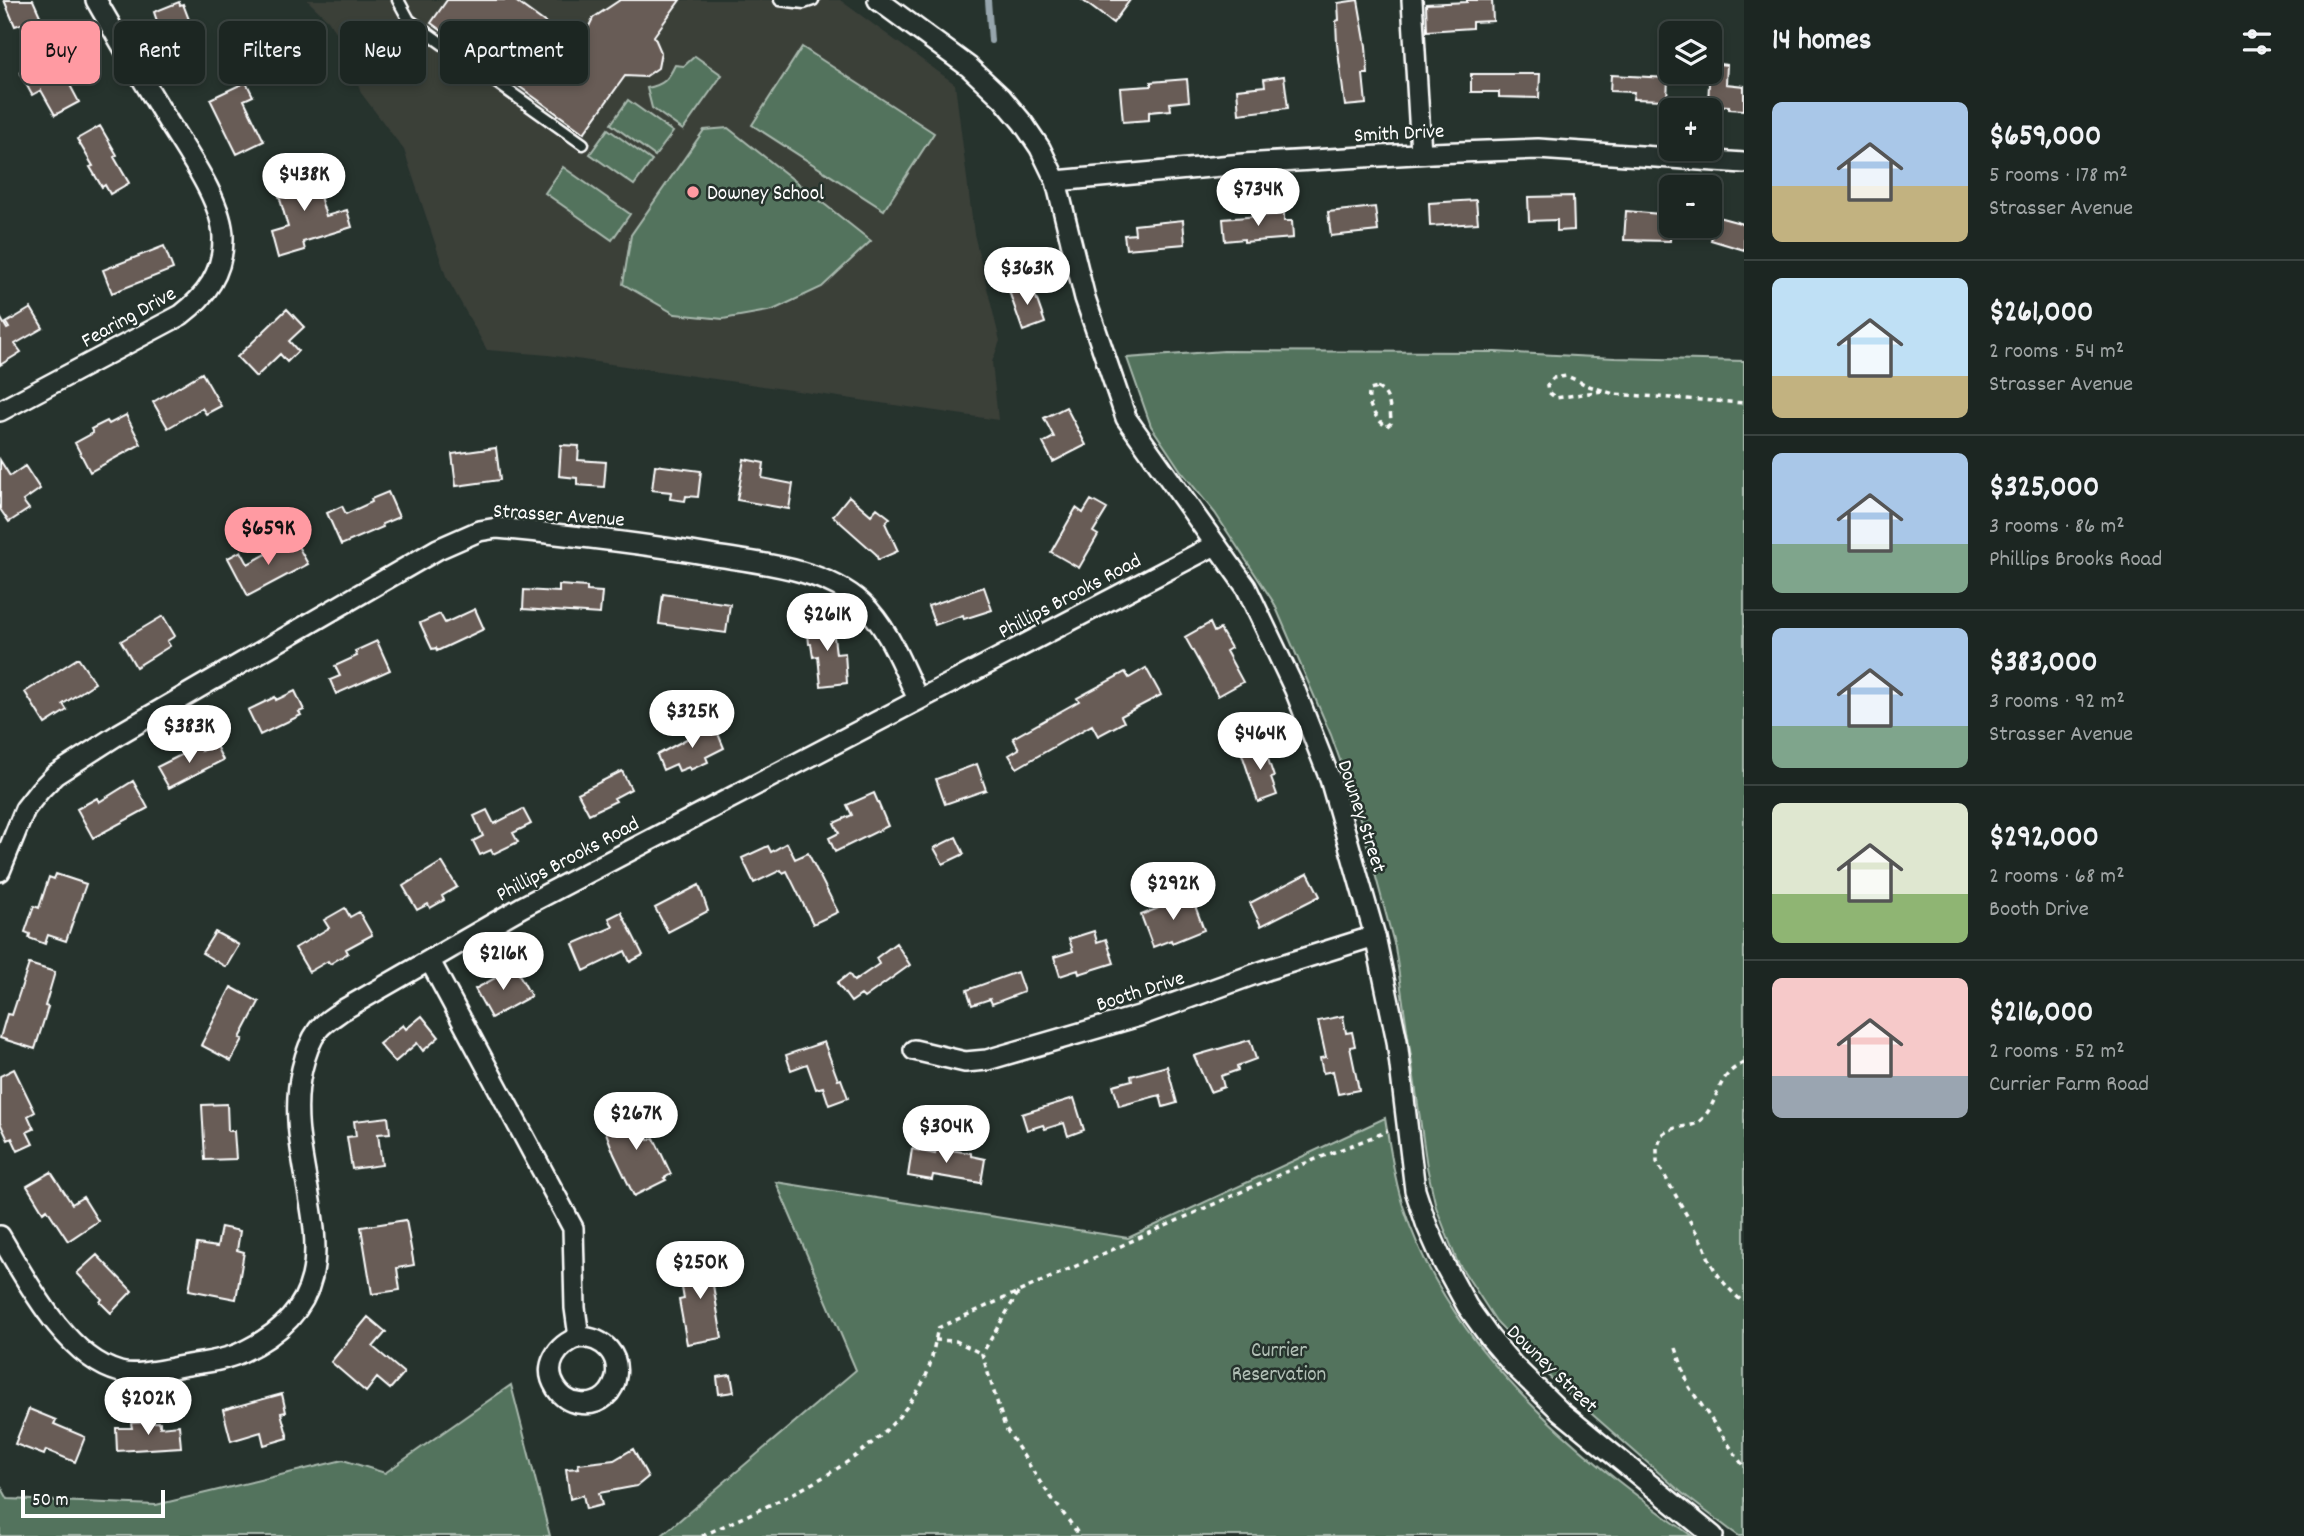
<!DOCTYPE html>
<meta charset="utf-8">
<style>
:root{--surface:#1c2622;--page:#252e2a;--text:#f1f3f6;--muted:#a0a5a5;--line:#3a4340;--accent:#ff9aa2}
body{margin:0;font-family:Dekko,sans-serif;background:var(--page);color:var(--text);height:100vh;display:flex;flex-direction:column;font-size:26px;white-space:nowrap}
*{box-sizing:border-box;margin:0}
p{font-size:23px;color:var(--muted)}
.icon{flex:none;width:38px;height:38px;fill:none;stroke:currentColor;stroke-width:2;stroke-linecap:round;stroke-linejoin:round}
.map{position:relative;flex:1;overflow:hidden}
.drawer{display:flex;flex-direction:column;background:var(--surface);width:560px}
.drawer>*{flex:none}
.guide{position:absolute;left:21px;top:21px;width:665px;height:63px;display:flex;gap:14px}
.tools{position:absolute;left:1659px;top:21px;display:grid;gap:14px}
.tools a{display:grid;place-items:center;width:63px;height:63px;border-radius:10px;background:var(--surface);box-shadow:0 4px 10px #0003,0 0 0 2px var(--line);font-size:35px}
.scale{position:absolute;left:21px;bottom:18px;width:144px;box-sizing:border-box;padding-left:7px;border:4px solid #fff;border-top:0;font-size:19px;line-height:24px;white-space:nowrap;color:#fff;-webkit-text-stroke:5px #26332d;paint-order:stroke}
.price{position:absolute;translate:-50% -60px;padding:0 16px;border-radius:24px;background:#fff;color:#222;font-size:23px;line-height:46px;filter:drop-shadow(0 2px 4px #0008)}
.price::after{content:'';position:absolute;left:50%;top:42px;width:21px;height:16px;margin-left:-10px;background:inherit;clip-path:polygon(0 0,100% 0,50% 100%)}
.price.on{background:var(--accent);color:#111}
ul{padding:0;list-style:none}
li{display:flex;align-items:center;gap:21px;height:175px;padding:0 28px}
li+li{border-top:2px solid var(--line)}
li span{display:grid;place-items:center;flex:none;width:196px;height:140px;border-radius:10px;color:#555}
li>.icon{margin-inline-start:auto}
span .icon{width:84px;height:84px;fill:#fffc;stroke-width:1}
li b{font-size:30px}
h2{display:flex;justify-content:space-between;align-items:center;height:84px;padding:0 28px;font-size:30px}
.chip{padding:0 24px;border-radius:10px;background:var(--surface);box-shadow:0 4px 10px #0003,0 0 0 2px var(--line);font-size:24px;line-height:63px}
.chip.on{background:var(--accent);color:#111}
main{display:flex;flex:1;min-height:0}
.map>svg:first-child{display:block}
</style>
<main>
<div class="map">
<svg width="1744" height="1536" viewBox="0 0 1744 1536">
<rect width="100%" height="100%" fill="#26332d"/>
<filter id="ink" filterUnits="userSpaceOnUse"><feTurbulence type="fractalNoise" baseFrequency=".0143" numOctaves="2"/><feDisplacementMap in="SourceGraphic" scale="14" xChannelSelector="R" yChannelSelector="G"/><feConvolveMatrix kernelMatrix="1 2 1 2 8 2 1 2 1" color-interpolation-filters="sRGB"/></filter>
<g filter="url(#ink)">
<path fill="#3a3f39" d="M307 0H840L955 84 974 234 1000 341 992 362 998 420 548 355 487 350 446 276 404 150 361 93 346 46 328 20Z"/>
<path fill="#53735d" stroke="#a9b9ae" stroke-width="2" d="M802 47 934 133 884 210 752 125Z
M695 56 722 75 683 130 652 108 647 88C663 85 668 80 675 65L684 66Z
M628 100 673 132 655 156 611 124Z
M728 128 871 241 822 287 773 310 723 319 675 314 623 284 631 235 704 130Z
M608 129 652 161 634 185 590 154Z
M563 167 630 214 612 240 545 193Z
M1224 351 1495 352 1615 358 1744 361V1536H1739L1729 1529 1682 1493 1545 1373 1496 1321 1457 1261 1436 1207 1427 1167 1395 947 1357 808 1331 735 1274 603 1215 513 1181 471 1151 426 1127 358Z
M1385 1118C1390 1148 1394 1178 1403 1206 1450 1351 1573 1451 1692 1536H661L856 1370 776 1182 1128 1238Z
M511 1385 550 1536H0V1485L8 1499 156 1505 343 1460 385 1473Z"/>
<g fill="none" stroke-linecap="round" stroke-linejoin="round">
<path stroke="#96a5ac" stroke-width="6" d="M988 0 991 41"/>
</g>
<path fill="#685c56" stroke="#fff" stroke-width="2" d="M4 0H33L41 18 22 27 21 24 15 26Z
M447 0H514L579 47 593 18 620 0H680L654 36 661 52 658 68 645 77 625 76 584 133 431 23Z
M1082 0H1130L1113 23Z
M1358 0 1366 46 1368 74H1363L1366 104 1345 106 1337 44 1336 21 1339 20 1338 3Z
M1467 0H1492L1493 21 1472 22V28L1427 31 1426 4 1467 2Z
M179 2 180 5 183 4 199 46 171 57 164 39 160 40 155 25 158 24 154 12Z
M54 55 79 102 55 115 41 90 32 95 20 73Z
M1710 63 1727 65 1726 84 1744 86V110L1729 109V106L1708 105Z
M1471 74H1540L1539 98 1499 97V92H1471Z
M1611 75 1668 78 1667 100 1633 99 1634 92 1610 91Z
M1284 76 1288 108 1239 114 1237 89 1265 86 1264 79Z
M1187 79 1189 101 1170 103 1171 110 1149 112V120L1123 122 1120 88 1151 86V82Z
M246 82 253 96 244 100 264 141 237 154 210 99Z
M100 126 117 155 114 157 129 183 110 194 105 185 102 187 90 167 93 166 77 139Z
M311 167 326 216 347 210 352 227 303 242 305 250 278 258 271 232 288 227 274 178Z
M1573 196 1574 230 1557 231V220L1529 221 1528 197Z
M1476 200 1478 223 1430 226 1429 203Z
M1375 207 1378 231 1331 236 1328 212Z
M1626 211 1671 215 1670 241 1624 240Z
M1284 214V221H1292L1293 238 1244 242V239L1225 241 1223 219Z
M1718 217 1744 224V250L1711 240Z
M1183 220 1185 244 1126 249 1124 235 1135 234 1134 225Z
M164 246 173 269 112 293 103 270Z
M1031 283 1045 323 1023 331 1009 291Z
M31 308 43 328 15 344 21 352 0 365V317L7 329 9 328 6 323Z
M287 309 304 327 289 341 298 351 287 362 280 354 256 377 237 357Z
M202 373 221 406 206 414 202 408 168 428 153 402Z
M1066 407 1086 445 1053 462 1043 443 1054 437 1044 418Z
M126 415 141 444 90 472 75 443 93 433 91 429 107 421 109 424Z
M561 445 579 446 578 460 606 462 604 487 577 485V478L559 476Z
M496 448 500 480 456 486 452 454Z
M744 459 764 463 762 478 793 484 789 509 737 500Z
M0 460 10 476 25 466 40 489 23 501 29 509 9 522 0 509Z
M655 465 701 471 698 497 686 496 685 501 670 499 671 492 652 490Z
M388 492 399 517 382 524 383 527 341 545 327 513 342 506 346 514 372 502 371 499Z
M849 496 871 515 877 508 890 518 885 523 898 551 878 560 876 554 833 516Z
M1091 500 1107 509 1093 532 1098 535 1079 568 1051 552 1076 508 1083 513Z
M294 539 308 564 248 596 228 558 241 551 248 564Z
M559 585 587 587V591L602 592 600 614 523 609 524 590 559 592Z
M984 587 992 610 964 619 963 615 935 625 928 606Z
M663 594 730 604 726 633 659 624Z
M475 609 484 629 437 651 436 648 432 649 420 623 440 614 445 623Z
M163 616 175 636 167 641 170 646 136 667 121 641Z
M832 620 836 654 845 653 847 683 821 686 818 656 813 657 811 644H809L807 622Z
M1210 623 1214 632 1220 629 1231 648 1226 651 1243 682 1218 696 1185 637Z
M377 641 390 670 336 694 330 680 340 676 335 666 357 656 355 651Z
M78 658 95 683 63 704 67 710 45 724 25 692Z
M1146 668 1161 695 1121 716 1124 722 1098 736 1092 725 1017 768 1009 755 1019 749 1013 738 1079 701 1077 698 1125 672 1129 678Z
M295 691 304 710 299 712 301 715 260 735 248 710 275 697 276 700Z
M714 724 724 748 706 757 708 762 690 770 689 767 679 771 676 764 663 770 657 755Z
M215 744 223 760 169 788 157 767 199 746 201 751Z
M1263 744 1274 777 1271 778 1277 795 1258 802 1241 751Z
M977 764 986 790 945 804 936 779Z
M622 771 631 789 614 798 616 801 589 814 578 793Z
M133 781 148 808 93 838 77 809 97 798 99 802Z
M874 793 888 826 835 852 829 838 839 833 834 823 852 815 847 805Z
M523 809 531 824 513 833 518 842 493 854 491 850 480 855 473 841 483 836 474 816 487 810 494 824Z
M956 837 964 854 943 864 934 848Z
M787 843 795 859 808 853 838 912 813 924 787 871 783 873 781 870 754 883 742 858 768 846 771 852Z
M442 862 457 887 442 896 444 900 430 908 428 904 417 910 403 886Z
M1308 873 1320 896 1261 926 1250 903Z
M56 874 86 884 66 941 48 935 45 944 29 938 30 934 25 932 34 906 39 908 49 877 54 879Z
M699 885 708 911 668 932 655 908Z
M1191 895 1204 930 1172 943 1171 940 1153 947 1141 915Z
M345 908 350 917 359 912 372 935 346 949 348 953 330 964 328 961 309 972 295 948 329 928 324 920Z
M621 912 643 955 630 962 625 951 584 971 573 944 613 927 609 918Z
M1094 931 1097 942 1106 939 1114 963 1079 974 1078 970 1060 976 1054 957 1073 951 1069 939Z
M215 932 239 945 226 967 202 953Z
M896 943 910 965 864 998 861 995 851 1002 837 983 849 974 854 981 879 964 876 958Z
M29 964 55 972 45 1006 48 1007 35 1049 0 1038 7 1014 12 1015Z
M515 967 531 996 491 1018 475 989Z
M1017 972 1024 992 992 1004 990 999 972 1005 967 990Z
M231 987 259 1002 240 1038 243 1039 231 1061 201 1045Z
M422 1016 439 1037 423 1051 417 1043 395 1062 379 1044 403 1025 406 1029Z
M1343 1016 1346 1033 1352 1032 1355 1046 1350 1047 1359 1090 1338 1094 1333 1071 1323 1073 1320 1058 1326 1057 1318 1021Z
M1250 1040 1256 1059 1237 1066 1238 1070 1221 1076 1224 1087 1210 1092 1194 1056Z
M824 1042 838 1080 841 1079 848 1098 829 1105 823 1087 816 1089 807 1064 791 1070 786 1055Z
M1167 1066 1177 1103 1163 1107 1160 1095 1119 1106 1113 1085 1132 1080 1131 1076Z
M14 1069 35 1112 28 1116 34 1129 27 1132 33 1144 18 1151 12 1138 8 1140 0 1123V1076Z
M1074 1098 1084 1130 1068 1136 1064 1123 1045 1129 1043 1125 1027 1130 1022 1114Z
M227 1104 228 1131H234L236 1159 205 1160 202 1105Z
M634 1108 648 1140 654 1138 671 1174 664 1178 666 1180 634 1196 614 1154 602 1122Z
M388 1117 390 1133 378 1134 382 1165 352 1169 347 1137 356 1136 354 1121Z
M936 1148 971 1153V1156L985 1159 981 1183 933 1175 932 1180 908 1176 912 1149 935 1154Z
M51 1172 72 1204 83 1197 98 1221 68 1241 47 1209 43 1212 27 1186Z
M406 1220 414 1265 397 1268 400 1290 372 1294 361 1227Z
M221 1227 240 1231 237 1250 244 1252 236 1299 189 1290 197 1244 217 1247Z
M97 1255 132 1291 111 1313 100 1302 102 1299 77 1273Z
M714 1258 718 1284 713 1285 722 1338 687 1344 679 1300 684 1299 678 1265Z
M368 1317 386 1332 373 1347 404 1373 390 1389 377 1378 366 1392 331 1362Z
M731 1375 734 1392 719 1394 717 1377Z
M282 1394 286 1412 281 1413 288 1438 264 1445 261 1432 231 1441 223 1410Z
M29 1409 56 1420 54 1424 85 1437 75 1462 46 1450 44 1455 15 1444Z
M160 1422V1427L179 1425 181 1447 117 1451 116 1428H132L131 1423Z
M633 1449 648 1477 637 1486 599 1493 602 1505 586 1509 583 1495 570 1499 566 1469 579 1468 578 1464 614 1460Z"/>
<g fill="none" stroke-linecap="round" stroke-linejoin="round">
<defs>
<path id="service" d="M398 0 409 20 583 144
M780 0 804 3 813 0"/>
<path id="minor" d="M878 0 969 67 1002 98 1023 123 1040 148 1056 181 1085 298 1126 418 1246 587 1295 690 1330 779 1375 936 1397 1041 1415 1190 1427 1226 1443 1262 1467 1306 1490 1338 1513 1365 1560 1411 1713 1536
M1412 0 1421 153
M1056 181 1243 164 1432 153 1538 149 1744 163
M0 411 181 315C206 296 223 273 223 239 224 202 183 147 164 115 141 77 118 39 96 0
M0 871 25 809 40 790 55 775 119 734 438 549 479 531 497 528C569 535 639 543 710 555 758 563 824 568 862 603 889 628 902 666 918 699
M430 961 573 1228 575 1308 579 1337C557 1345 542 1366 556 1388 561 1396 569 1402 578 1403 623 1412 635 1339 579 1337
M914 1050 965 1062 987 1060 1139 1016 1269 969 1375 936
M0 1236C27 1281 66 1358 120 1372 135 1376 157 1371 173 1368 194 1363 221 1362 240 1353 380 1288 276 1176 302 1069 305 1056 310 1041 318 1030 324 1022 335 1016 343 1010L522 907 1215 545"/>
</defs>
<use href="#service" stroke="#fff" stroke-width="15"/>
<use href="#minor" stroke="#fff" stroke-width="24"/>
<path stroke="#fff" stroke-width="3.5" stroke-dasharray="5 5" stroke-linecap="butt" d="M1377 388C1391 394 1390 410 1391 423L1386 427C1376 418 1365 404 1370 390Z
M1602 391 1556 398 1548 392 1547 386 1553 378 1567 376 1589 386 1614 394 1744 403
M1744 1063C1715 1075 1720 1101 1702 1119 1692 1130 1676 1123 1662 1135L1657 1148V1162L1705 1248C1712 1271 1726 1287 1744 1303
M1018 1293 982 1354 1005 1427 1040 1482 1080 1536
M935 1340 956 1341 982 1354
M1676 1348 1689 1387 1744 1467
M702 1536C783 1498 880 1463 924 1380 932 1365 934 1344 938 1328L1301 1165 1388 1131"/>
<use href="#service" stroke="#26332d" stroke-width="10"/>
<use href="#minor" stroke="#26332d" stroke-width="19"/>
</g>
</g>
<circle fill="#ff9aa2" stroke="#26332d" stroke-width="2.5" cx="693" cy="192" r="7"/>
<g text-anchor="middle" stroke-width="5" stroke-linejoin="round" paint-order="stroke">
<g font-size="21" fill="#fff" stroke="#26332d">
<text transform="translate(1399 132) rotate(-3)" y="7">Smith Drive</text>
<text transform="translate(128 316) rotate(-29)" y="7">Fearing Drive</text>
<text transform="translate(559 514) rotate(4)" y="7">Strasser Avenue</text>
<text transform="translate(1069 595) rotate(-28)" y="7">Phillips Brooks Road</text>
<text transform="translate(1363 816) rotate(72)" y="7">Downey Street</text>
<text transform="translate(567 858) rotate(-28)" y="7">Phillips Brooks Road</text>
<text transform="translate(1140 990) rotate(-18)" y="7">Booth Drive</text>
<text transform="translate(1553 1368) rotate(44)" y="7">Downey Street</text>
</g>
<g font-size="21" fill="#fff" stroke="#26332d" text-anchor="start">
<text x="707" y="199">Downey School</text>
</g>
<g font-size="21" fill="#b2c0b6" stroke="#26332d">
<text x="1279" y="1356">Currier<tspan x="1279" dy="24">Reservation</tspan></text>
</g>
</g>
</svg>
<div class="tools">
<a><svg class="icon" aria-label="layers" viewBox="0 0 24 24"><path d="M12 4l9 5-9 5-9-5zM3 14l9 5 9-5"/></svg></a>
<a>+</a>
<a>−</a>
</div>
<div class="scale">50 m</div>
<b class="price" style="left:304px;top:213px">$438K</b>
<b class="price" style="left:1258px;top:228px">$734K</b>
<b class="price" style="left:1027px;top:307px">$363K</b>
<b class="price on" style="left:268px;top:567px">$659K</b>
<b class="price" style="left:827px;top:653px">$261K</b>
<b class="price" style="left:692px;top:750px">$325K</b>
<b class="price" style="left:189px;top:765px">$383K</b>
<b class="price" style="left:1260px;top:772px">$464K</b>
<b class="price" style="left:1173px;top:922px">$292K</b>
<b class="price" style="left:503px;top:992px">$216K</b>
<b class="price" style="left:636px;top:1152px">$267K</b>
<b class="price" style="left:946px;top:1165px">$304K</b>
<b class="price" style="left:700px;top:1301px">$250K</b>
<b class="price" style="left:148px;top:1437px">$202K</b>
<div class="guide">
<a class="chip on">Buy</a>
<a class="chip">Rent</a>
<a class="chip">Filters</a>
<a class="chip">New</a>
<a class="chip">Apartment</a>
</div>
</div>
<section class="drawer">
<h2>14 homes<svg class="icon" aria-label="filters" viewBox="0 0 24 24"><path d="M4 7h16M4 17h16"/><circle cx="9" cy="7" r="2"/><circle cx="15" cy="17" r="2"/></svg></h2>
<ul>
<li><span style="background:linear-gradient(#a9c7e8 60%,#c2b280 0)"><svg class="icon" aria-label="home" viewBox="0 0 24 24"><path d="M3 11l9-7 9 7M6 9v11h12V9"/></svg></span><div><b>$659,000</b><p>5 rooms · 178 m²</p><p>Strasser Avenue</p></div></li>
<li><span style="background:linear-gradient(#bfe0f5 70%,#c2b280 0)"><svg class="icon" aria-label="home" viewBox="0 0 24 24"><path d="M3 11l9-7 9 7M6 9v11h12V9"/></svg></span><div><b>$261,000</b><p>2 rooms · 54 m²</p><p>Strasser Avenue</p></div></li>
<li><span style="background:linear-gradient(#a9c7e8 65%,#7fa58c 0)"><svg class="icon" aria-label="home" viewBox="0 0 24 24"><path d="M3 11l9-7 9 7M6 9v11h12V9"/></svg></span><div><b>$325,000</b><p>3 rooms · 86 m²</p><p>Phillips Brooks Road</p></div></li>
<li><span style="background:linear-gradient(#a9c7e8 70%,#7fa58c 0)"><svg class="icon" aria-label="home" viewBox="0 0 24 24"><path d="M3 11l9-7 9 7M6 9v11h12V9"/></svg></span><div><b>$383,000</b><p>3 rooms · 92 m²</p><p>Strasser Avenue</p></div></li>
<li><span style="background:linear-gradient(#dfe7d0 65%,#8fb573 0)"><svg class="icon" aria-label="home" viewBox="0 0 24 24"><path d="M3 11l9-7 9 7M6 9v11h12V9"/></svg></span><div><b>$292,000</b><p>2 rooms · 68 m²</p><p>Booth Drive</p></div></li>
<li><span style="background:linear-gradient(#f6c9c9 70%,#9aa5b1 0)"><svg class="icon" aria-label="home" viewBox="0 0 24 24"><path d="M3 11l9-7 9 7M6 9v11h12V9"/></svg></span><div><b>$216,000</b><p>2 rooms · 52 m²</p><p>Currier Farm Road</p></div></li>
</ul>
</section>
</main>
